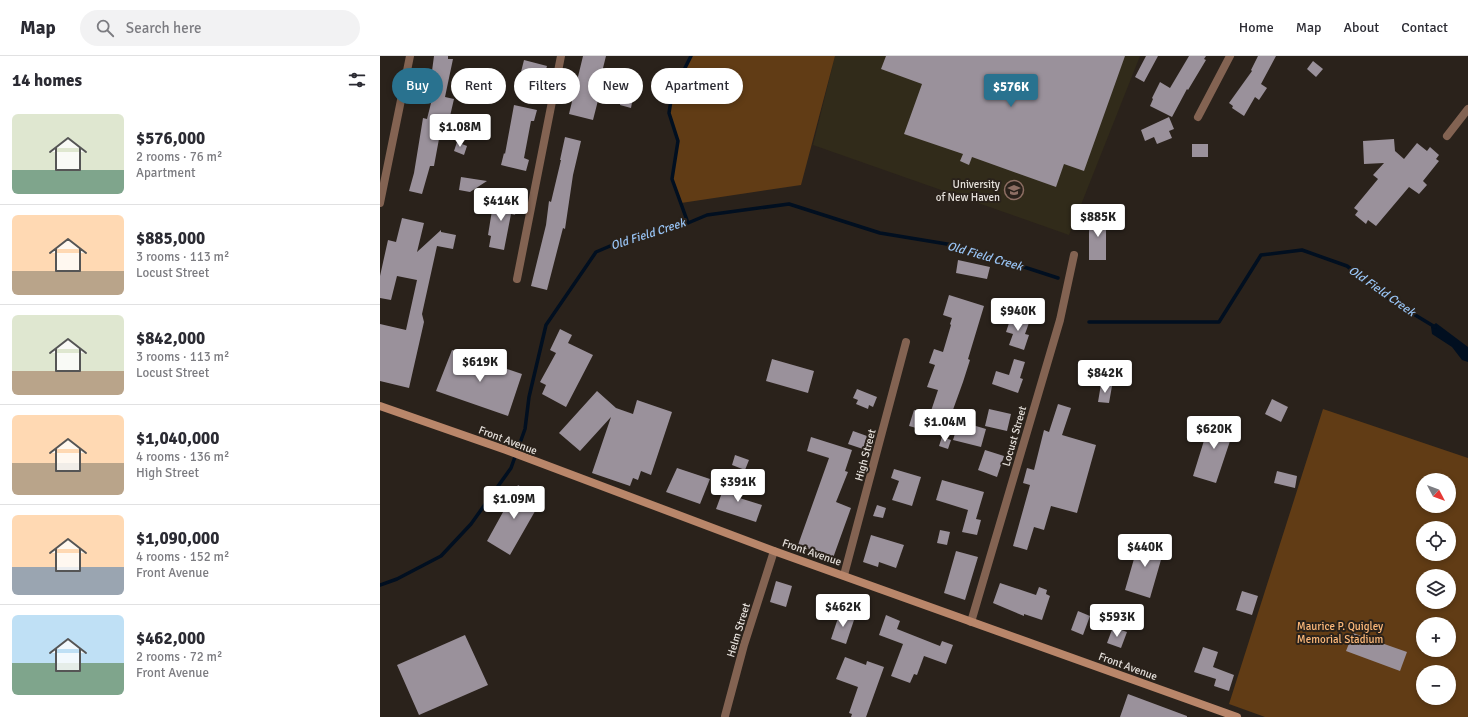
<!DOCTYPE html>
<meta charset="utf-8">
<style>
:root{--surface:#fff;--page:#f2f2f3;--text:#2b2b33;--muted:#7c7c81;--line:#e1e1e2;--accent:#29728f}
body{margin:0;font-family:Signika,sans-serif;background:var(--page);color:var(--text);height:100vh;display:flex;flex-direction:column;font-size:15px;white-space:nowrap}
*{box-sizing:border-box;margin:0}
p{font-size:13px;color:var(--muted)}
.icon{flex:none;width:22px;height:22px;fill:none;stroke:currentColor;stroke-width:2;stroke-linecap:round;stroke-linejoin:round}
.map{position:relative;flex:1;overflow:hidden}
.details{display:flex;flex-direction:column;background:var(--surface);width:380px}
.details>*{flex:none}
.banner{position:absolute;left:12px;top:12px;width:380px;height:36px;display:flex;gap:8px}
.needle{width:26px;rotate:131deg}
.tools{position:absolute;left:1036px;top:417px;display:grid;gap:8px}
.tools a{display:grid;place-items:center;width:40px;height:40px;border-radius:50%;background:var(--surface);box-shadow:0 2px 6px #0003;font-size:20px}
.price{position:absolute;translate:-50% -34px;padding:0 9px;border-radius:4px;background:#fff;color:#222;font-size:13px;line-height:26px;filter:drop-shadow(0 1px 2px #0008)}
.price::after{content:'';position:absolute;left:50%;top:24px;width:12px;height:9px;margin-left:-6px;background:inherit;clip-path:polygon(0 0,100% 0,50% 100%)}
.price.active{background:var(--accent);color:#fff}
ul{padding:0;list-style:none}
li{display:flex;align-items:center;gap:12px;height:100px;padding:0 12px}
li+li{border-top:1px solid var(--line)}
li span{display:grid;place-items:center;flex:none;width:112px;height:80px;border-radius:6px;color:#555}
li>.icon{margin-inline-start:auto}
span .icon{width:48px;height:48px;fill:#fffc;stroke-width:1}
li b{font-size:17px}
h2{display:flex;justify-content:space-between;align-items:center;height:48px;padding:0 12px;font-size:17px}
.pill{padding:0 14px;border-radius:18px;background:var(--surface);box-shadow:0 2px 6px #0003;font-size:14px;line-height:36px}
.pill.active{background:var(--accent);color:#fff}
header{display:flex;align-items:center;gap:24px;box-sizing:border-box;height:56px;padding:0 20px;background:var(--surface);border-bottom:1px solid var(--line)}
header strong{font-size:19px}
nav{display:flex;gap:22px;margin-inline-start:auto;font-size:14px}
.search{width:280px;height:36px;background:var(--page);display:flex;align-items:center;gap:10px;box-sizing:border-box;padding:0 14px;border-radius:22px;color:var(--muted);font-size:15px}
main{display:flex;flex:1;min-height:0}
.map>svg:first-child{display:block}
</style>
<header>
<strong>Map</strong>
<div class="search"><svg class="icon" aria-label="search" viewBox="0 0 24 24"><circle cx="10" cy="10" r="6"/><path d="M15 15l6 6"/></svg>Search here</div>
<nav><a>Home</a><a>Map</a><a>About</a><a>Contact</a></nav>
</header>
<main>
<section class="details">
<h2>14 homes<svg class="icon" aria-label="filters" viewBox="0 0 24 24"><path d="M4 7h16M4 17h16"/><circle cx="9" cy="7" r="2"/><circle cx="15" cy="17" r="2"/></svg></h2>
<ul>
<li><span style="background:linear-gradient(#dfe7d0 70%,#7fa58c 0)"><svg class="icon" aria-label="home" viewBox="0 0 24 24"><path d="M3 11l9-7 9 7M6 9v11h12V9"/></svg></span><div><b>$576,000</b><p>2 rooms · 76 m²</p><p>Apartment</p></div></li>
<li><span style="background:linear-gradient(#ffd9b3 70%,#b9a48a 0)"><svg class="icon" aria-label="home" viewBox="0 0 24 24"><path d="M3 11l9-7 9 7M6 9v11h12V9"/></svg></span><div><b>$885,000</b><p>3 rooms · 113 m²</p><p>Locust Street</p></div></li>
<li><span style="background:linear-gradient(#dfe7d0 70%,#b9a48a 0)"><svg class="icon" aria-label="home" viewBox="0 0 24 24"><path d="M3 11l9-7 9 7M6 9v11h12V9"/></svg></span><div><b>$842,000</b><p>3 rooms · 113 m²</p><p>Locust Street</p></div></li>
<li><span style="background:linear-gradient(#ffd9b3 60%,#b9a48a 0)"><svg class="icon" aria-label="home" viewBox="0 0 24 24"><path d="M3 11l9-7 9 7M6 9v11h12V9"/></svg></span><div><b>$1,040,000</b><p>4 rooms · 136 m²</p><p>High Street</p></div></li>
<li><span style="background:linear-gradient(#ffd9b3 65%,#9aa5b1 0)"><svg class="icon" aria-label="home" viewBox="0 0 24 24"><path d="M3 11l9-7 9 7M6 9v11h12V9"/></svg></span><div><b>$1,090,000</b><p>4 rooms · 152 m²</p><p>Front Avenue</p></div></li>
<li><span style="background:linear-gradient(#bfe0f5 60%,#7fa58c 0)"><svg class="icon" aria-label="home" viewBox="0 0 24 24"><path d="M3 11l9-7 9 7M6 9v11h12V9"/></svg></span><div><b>$462,000</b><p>2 rooms · 72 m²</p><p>Front Avenue</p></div></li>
</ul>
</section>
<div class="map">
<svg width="1088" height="661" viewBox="0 0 1088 661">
<rect width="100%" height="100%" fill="#2a221b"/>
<path fill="#312b1a" d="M455 0H760L689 179 433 89Z"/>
<path fill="#613c15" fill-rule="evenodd" d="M311 0H455L421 129 301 147 292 123 298 85 289 57 292 38Z
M943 353 1088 402V661H885L849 648ZM1043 424H1069V450H1043ZM1043 472H1069V498H1043ZM1043 520H1069V546H1043ZM1043 568H1069V594H1043ZM1043 616H1069V642H1043Z"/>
<path fill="#010f20" d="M1056 267 1088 291V306L1082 304 1072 291 1052 278 1051 271Z"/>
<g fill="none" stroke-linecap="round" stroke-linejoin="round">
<path stroke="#010f20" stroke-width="3.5" d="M308 167 292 123 298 85 289 57 292 38 311 0
M709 266H839L881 199 922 194 967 210 1012 245 1055 271
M0 529 17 523 61 500 91 468 131 412 145 373 149 341 166 269 216 196 249 182 308 167 327 159 409 148 500 177 579 190 678 222"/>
</g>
<path fill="#9a919b" d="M54 0H68V3H73L65 41 74 43 67 73 61 72 54 110H50L42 138 29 135 34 117 43 62 47 63 56 27V16L52 15Z
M203 0H226L221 20 224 21 213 64 189 58Z
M506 0H745L704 115 684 108 676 131 592 101 589 109 580 105 583 98 524 78 542 28 501 13Z
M766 0H778L764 26 755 21Z
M809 0H826L824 3 826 4 808 34 807 33 792 61 770 50 773 43 772 42 780 26 790 32Z
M878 0H896L881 28 887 32 879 44 875 41 864 60 852 52 853 50 849 47 872 15 871 14Z
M144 4 167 10 164 20 150 17 147 27 139 24Z
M933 5 943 13 936 21 927 13Z
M242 38 253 41 251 52 240 49Z
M134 49 157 54 154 65H151L144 102 149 104 146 115 121 109 124 97 125 98Z
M789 61 794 73 789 75 792 82 777 88 774 81 765 85 761 74Z
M185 81 201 85 193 119 185 173 183 172 167 234 151 230 166 169 169 145 171 146 181 104H180Z
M1014 83 1015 95 1024 103 1037 87 1047 95 1050 91 1059 99 1056 103 1059 105 1043 125 1047 129 1039 138 1029 131 996 170 988 164 986 168 975 159 978 155 974 152 998 123 993 119 1004 107 984 108 983 85Z
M77 86 87 90 84 99 74 95Z
M812 88H828V101H812Z
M81 121 107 125 90 136 79 134Z
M114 142 138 146 135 159 131 158 124 194 109 191 111 180 108 179Z
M709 161H726V204H709Z
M22 162 44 167 37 196 61 174V176L76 179 73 193 57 190 42 258 44 266 29 332 0 325V268L26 274 37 224 17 220 11 244 0 242V220L8 184 16 186Z
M578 204 610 211 607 223 576 217Z
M569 239 604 250 588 303 590 304 583 326 570 362 551 355 558 334 547 331 555 309 549 307 554 293 563 296 571 269 570 268 572 262 563 259Z
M632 258 650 264 645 278 649 279 644 294 629 289 633 278 626 276Z
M180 273 192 279 188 287 213 299 186 351 162 338 166 329 160 326 176 297 170 294Z
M72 294 142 318 128 360 56 335Z
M392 303 434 315 428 337 386 325Z
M634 303 645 306 640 322 643 323 638 337 612 328 616 315 629 319Z
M721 328 732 330 729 347 718 346Z
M477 333 497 341 493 351 489 349 488 353 476 348 478 344 473 342Z
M217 335 236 352 253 358 257 344 292 356 271 419 261 415 258 424 253 422 250 430 212 417 231 361 200 395 179 377Z
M892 343 908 351 901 366 885 358Z
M678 348 691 352 682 379 716 389 697 457 671 450 664 474 654 471 647 494 633 490 650 429 643 427 647 412 654 414 664 374 669 376Z
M609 353 631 358 627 375 605 370Z
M534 354 544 357 540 373 529 370Z
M831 362 855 370 836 427 813 420Z
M579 365 606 373 601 391 573 384Z
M473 375 487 380 483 393 468 388Z
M431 381 472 394 465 415 468 416 456 446 471 452 453 502 418 489 449 402 427 395Z
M562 381 571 384 568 393 559 390Z
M605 394 624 400 617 421 598 414Z
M355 399 369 404 365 414 352 409Z
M297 412 330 423 320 448 286 436Z
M514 413 541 421 532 450 512 444 519 425 511 422Z
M897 415 917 420 915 432 894 427Z
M352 417 360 419 353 440 382 449 376 466 336 453 343 434 346 435Z
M562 424 604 436 596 463 601 464 597 479 582 476 588 454 556 444Z
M138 429 162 443 130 499 107 485Z
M497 449 506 452 503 462 493 460Z
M560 474 570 476 567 489 557 487Z
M491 479 524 489 516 512 499 506 498 511 483 506Z
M760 482 785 490 770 542 745 534Z
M576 495 598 501 585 544 564 537Z
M396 525 412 530 406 551 390 546Z
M620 527 656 539 659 531 667 534 666 538 670 540 662 564 644 558V560L613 547Z
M862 535 878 540 872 559 856 554Z
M698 555 710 560 703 579 691 574Z
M460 556 475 561 466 588 451 583Z
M506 559 520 565 517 573 560 590 562 585 573 589 566 608 544 600 537 619 534 618 530 627 511 620 523 588 499 579Z
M733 571 747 576 741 592 727 587Z
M973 577 1027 596 1020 615 966 595Z
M85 579 108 629 39 659 17 609Z
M823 591 838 596 833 611 854 619 849 635 834 630 836 623 814 616Z
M465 601 486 609 487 605 504 611 486 661H471L472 658 469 657 478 631 456 623Z
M748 638 807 660V661H740Z"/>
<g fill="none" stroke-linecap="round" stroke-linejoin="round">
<path stroke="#836352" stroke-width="8" d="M818 61 850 0
M1067 80 1088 53
M0 147 30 0
M137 223 181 0
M464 519 526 286
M591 566 680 264 694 199
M345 660 364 589 394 495"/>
<path stroke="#b9866a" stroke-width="8" d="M0 350 126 394 394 495 857 661"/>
</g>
<defs>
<symbol id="university-ring" viewBox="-11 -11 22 22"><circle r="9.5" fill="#2a221b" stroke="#8d6e63" stroke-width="1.5"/><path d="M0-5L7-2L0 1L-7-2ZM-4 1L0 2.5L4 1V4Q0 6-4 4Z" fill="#8d6e63"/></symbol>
</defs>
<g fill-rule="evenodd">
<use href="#university-ring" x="623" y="123" width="22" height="22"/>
</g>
<g text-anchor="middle" stroke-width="4" stroke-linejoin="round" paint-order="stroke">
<g font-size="11" fill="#e5e0db" stroke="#2a221b" text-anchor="end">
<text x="620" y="132">University<tspan x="620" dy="13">of New Haven</tspan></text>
</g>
<g font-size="11" fill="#e5e0db" stroke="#2a221b">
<text transform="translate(634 380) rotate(-74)" y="4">Locust Street</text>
<text transform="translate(128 384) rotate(21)" y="4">Front Avenue</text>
<text transform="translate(485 399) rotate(-75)" y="4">High Street</text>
<text transform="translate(432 496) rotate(19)" y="4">Front Avenue</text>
<text transform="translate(358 574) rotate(-73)" y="4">Helm Street</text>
<text transform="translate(748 610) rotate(20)" y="4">Front Avenue</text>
</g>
<g font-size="11" fill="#fdb97a" stroke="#2a221b">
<text x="960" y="574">Maurice P. Quigley<tspan x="960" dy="13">Memorial Stadium</tspan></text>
</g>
<g font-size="12" font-style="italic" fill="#99c5f6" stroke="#2a221b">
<text transform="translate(268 178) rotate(-18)" y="4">Old Field Creek</text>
<text transform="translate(605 200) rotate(16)" y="4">Old Field Creek</text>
<text transform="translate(1002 235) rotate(35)" y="4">Old Field Creek</text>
</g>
</g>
</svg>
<div class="tools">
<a><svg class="needle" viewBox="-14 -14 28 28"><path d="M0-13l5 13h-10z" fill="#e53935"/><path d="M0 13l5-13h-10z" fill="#7c7c81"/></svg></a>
<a><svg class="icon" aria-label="locate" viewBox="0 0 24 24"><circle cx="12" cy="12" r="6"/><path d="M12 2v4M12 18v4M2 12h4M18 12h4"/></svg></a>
<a><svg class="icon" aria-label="layers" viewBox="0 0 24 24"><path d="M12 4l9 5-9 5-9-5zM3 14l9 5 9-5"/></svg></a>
<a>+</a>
<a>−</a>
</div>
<b class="price active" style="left:631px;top:52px">$576K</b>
<b class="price" style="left:80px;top:92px">$1.08M</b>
<b class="price" style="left:121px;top:166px">$414K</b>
<b class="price" style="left:718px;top:182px">$885K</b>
<b class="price" style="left:638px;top:276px">$940K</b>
<b class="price" style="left:100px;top:327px">$619K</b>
<b class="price" style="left:725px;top:338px">$842K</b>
<b class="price" style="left:565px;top:387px">$1.04M</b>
<b class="price" style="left:834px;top:394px">$620K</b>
<b class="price" style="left:358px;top:447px">$391K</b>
<b class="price" style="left:134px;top:464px">$1.09M</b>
<b class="price" style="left:765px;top:512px">$440K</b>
<b class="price" style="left:463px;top:572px">$462K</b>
<b class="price" style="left:737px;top:582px">$593K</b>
<div class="banner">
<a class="pill active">Buy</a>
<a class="pill">Rent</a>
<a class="pill">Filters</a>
<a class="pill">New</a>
<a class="pill">Apartment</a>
</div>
</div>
</main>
